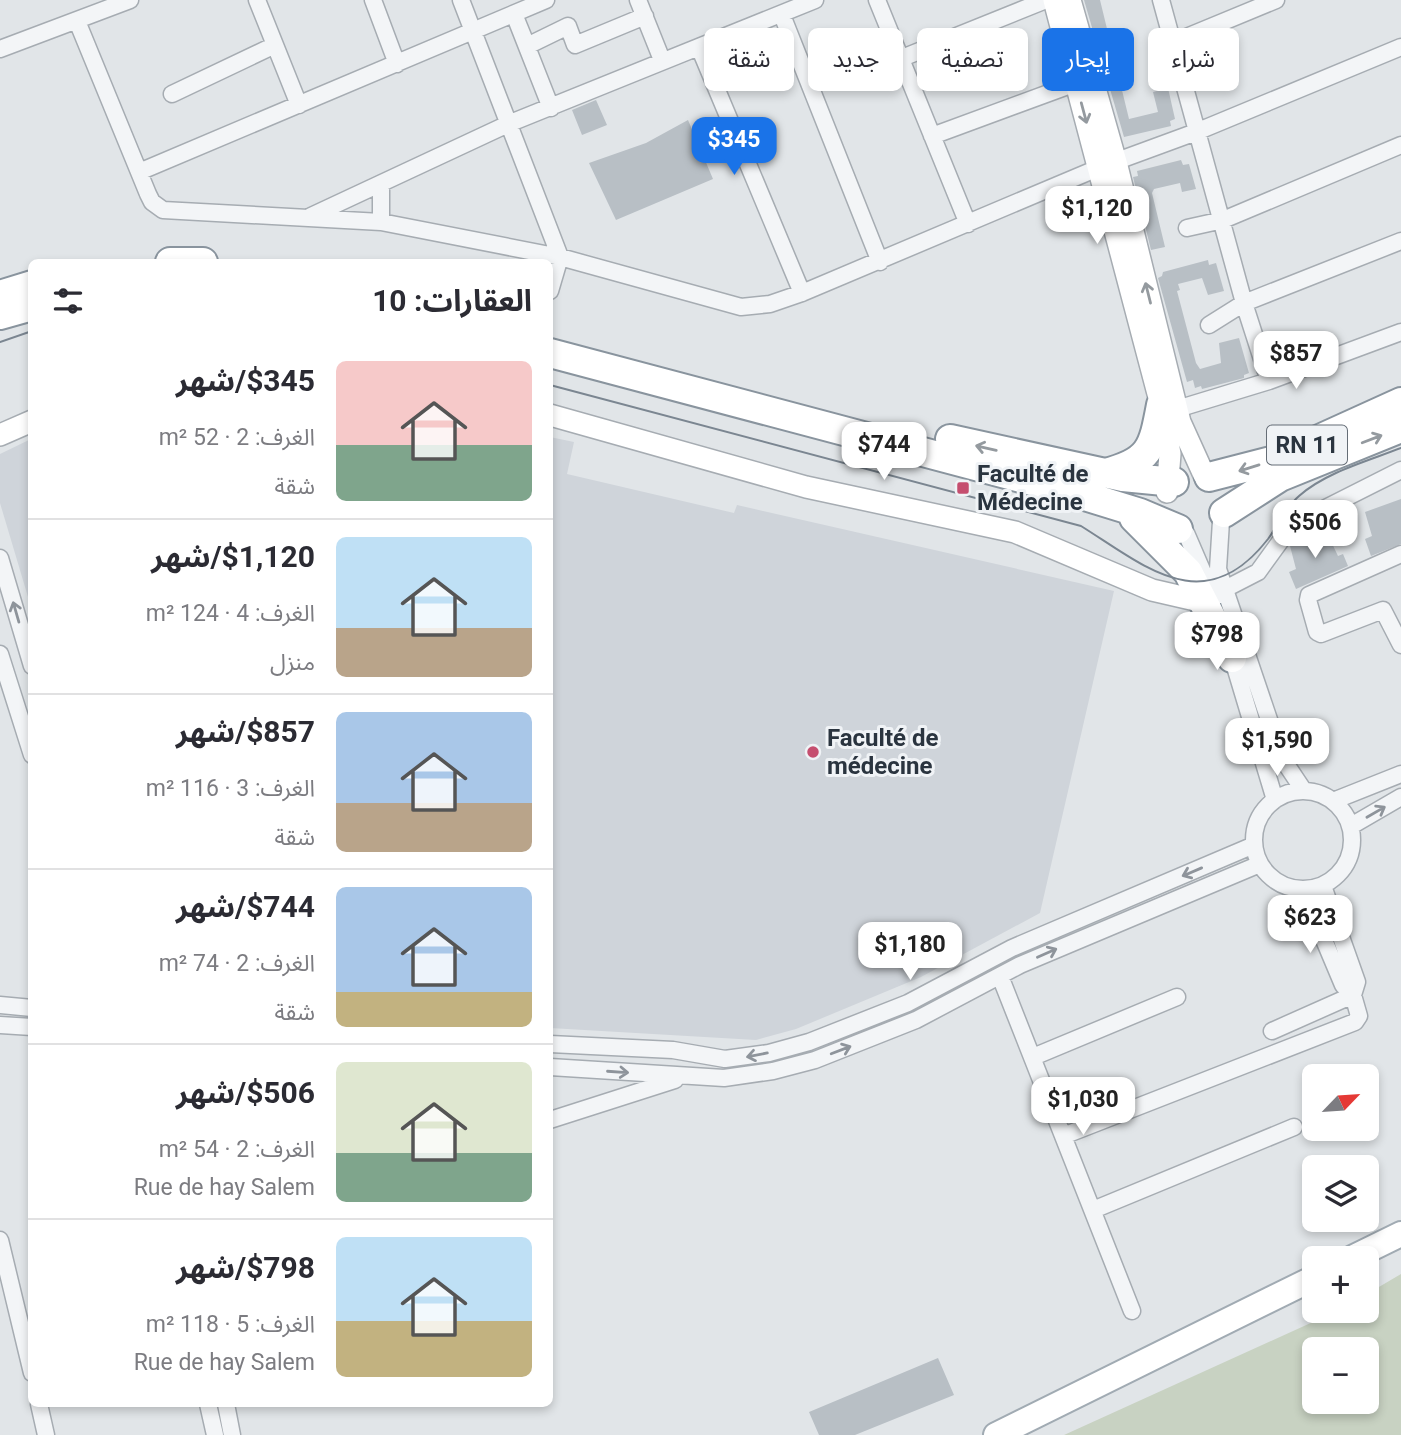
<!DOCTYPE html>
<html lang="ar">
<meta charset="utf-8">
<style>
:root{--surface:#fff;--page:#f7f7f7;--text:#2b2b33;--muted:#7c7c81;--line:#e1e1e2;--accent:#1a73e8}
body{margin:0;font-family:Roboto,"Noto Sans Arabic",sans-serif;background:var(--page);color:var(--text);direction:rtl;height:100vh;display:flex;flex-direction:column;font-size:26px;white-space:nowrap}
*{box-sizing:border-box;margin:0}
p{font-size:23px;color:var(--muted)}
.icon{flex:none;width:38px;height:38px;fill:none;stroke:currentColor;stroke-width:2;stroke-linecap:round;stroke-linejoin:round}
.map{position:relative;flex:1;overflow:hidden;direction:ltr}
.details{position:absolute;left:28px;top:259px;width:525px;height:1148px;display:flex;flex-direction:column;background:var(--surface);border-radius:10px;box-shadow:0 4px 10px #0003;direction:rtl}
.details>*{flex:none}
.guide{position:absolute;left:574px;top:28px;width:665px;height:63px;direction:rtl;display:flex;gap:14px}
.needle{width:46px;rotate:65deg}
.fabs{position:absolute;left:1302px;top:1064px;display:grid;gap:14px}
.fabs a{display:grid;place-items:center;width:77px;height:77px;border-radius:10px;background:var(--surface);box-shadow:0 4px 10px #0003;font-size:35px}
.price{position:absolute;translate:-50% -60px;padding:0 16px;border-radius:14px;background:#fff;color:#222;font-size:23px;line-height:46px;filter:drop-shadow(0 2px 4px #0008)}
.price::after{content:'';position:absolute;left:50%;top:42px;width:21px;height:16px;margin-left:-10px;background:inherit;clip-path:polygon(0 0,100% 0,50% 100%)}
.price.active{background:var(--accent);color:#fff}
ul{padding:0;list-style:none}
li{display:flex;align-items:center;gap:21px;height:175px;padding:0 21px}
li+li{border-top:2px solid var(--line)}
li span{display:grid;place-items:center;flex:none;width:196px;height:140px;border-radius:10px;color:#555}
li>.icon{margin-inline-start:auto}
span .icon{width:84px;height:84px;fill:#fffc;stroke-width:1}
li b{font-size:30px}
h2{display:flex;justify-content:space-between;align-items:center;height:84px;padding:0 21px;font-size:30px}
.tag{padding:0 24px;border-radius:10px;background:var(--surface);box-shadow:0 4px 10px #0003;font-size:24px;line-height:63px}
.tag.active{background:var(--accent);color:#fff}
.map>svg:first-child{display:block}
</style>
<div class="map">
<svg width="1401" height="1435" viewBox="0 0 1401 1435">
<rect width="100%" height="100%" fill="#e1e5e8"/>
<path fill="#cfd4da" d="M550 437 574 442 567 474 734 513 737 505 1114 591 1040 913 921 977 796 1029 756 1040 550 1028Z
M31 439V607L0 503V454Z"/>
<path fill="#c8d2c2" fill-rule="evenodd" d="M1401 1274V1435H1064L1337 1311H1367V1294ZM1314 1349H1367V1402H1314Z"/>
<path fill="#b8bfc5" d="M1084 0H1100L1129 119 1158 112 1153 92 1168 88 1175 119 1170 121 1171 126 1124 137Z
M596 100 607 125 582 135 572 110Z
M688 120 713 179 616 220 589 163 646 143Z
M1181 160 1183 165 1189 164 1196 189 1182 192 1180 183 1154 189 1152 193 1165 247 1151 250 1133 177 1138 176 1137 171Z
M1208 260 1209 265 1216 263 1224 291 1208 295 1202 278 1178 284 1180 290 1177 291 1196 363 1200 369 1221 363 1219 343 1239 338 1249 373 1244 375V378L1202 389 1201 386 1195 388 1193 380 1187 382 1158 278 1162 276 1163 272Z
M1401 499V544L1371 556 1365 539 1372 536 1365 512Z
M1326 531 1338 556 1343 554 1348 566 1296 589 1289 572 1296 569 1290 546Z
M938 1358 954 1395 855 1435H819L809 1412Z"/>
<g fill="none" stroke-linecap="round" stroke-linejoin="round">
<defs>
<path id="street" d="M257 0 299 105
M373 0 397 64
M461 0 560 257 550 291
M638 0 662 60
M877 0 968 224
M1161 0 1244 303 1269 381
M782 15 880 262
M77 21 148 194 152 202 163 210 381 222 560 257 741 307 770 304 802 293 1098 168 1196 132 1401 47
M1172 43 1276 0
M699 47 802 293
M0 49 130 0
M902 58 1046 0
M172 94 275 45
M551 108 514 14 527 46 568 26 575 45 645 16
M932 136 1076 83
M139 172 546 0
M311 216 508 124 815 0
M381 222V184
M1187 228 1223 220 1401 145
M1209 325 1244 303 1401 241
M1177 409 1269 381 1401 332
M1221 521 1218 569 1282 758 1304 791
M1186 533 1214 598
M1401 554 1309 595 1308 600 1317 632 1321 634 1383 610 1401 645
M0 558 32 666
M1225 589 1258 572 1292 525 1401 470
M1230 650 1275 800
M0 654 32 755
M1254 840a49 49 0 1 1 98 0a49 49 0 1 1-98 0Z
M1333 801 1401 774
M1351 826 1401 797
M1303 890 1343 985 1353 995
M1000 976 1132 1311
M0 1005 32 1008
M0 1025 32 1027
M1272 1031 1353 995
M550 1044 673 1050 725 1059 769 1053 809 1042 908 1003 1012 948 1254 845
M1033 1057 1177 997
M550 1067 724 1078 773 1071 815 1060 916 1020 1020 965 1260 864
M550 1120 675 1080
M1063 1136 1355 1022 1359 1016 1353 995 1357 982 1323 886
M1093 1210 1294 1127
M0 1240 32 1373
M39 1404 46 1435
M208 1404 215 1435
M226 1404 232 1435"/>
<path id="secondary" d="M1054 0 1161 405 1170 454 1167 492
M1070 0 1116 162 1180 422 1204 475
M550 415 806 487 1015 532 1152 590 1204 602
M0 435 32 421"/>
<path id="primary" d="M1352 1258 1401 1234
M996 1435 1314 1278"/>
<path id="highway" d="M170 262H203
M0 295 32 285
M0 315 32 306
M550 353 1062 489 1140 513 1178 529
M950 439 1123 477 1174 482
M1105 473C1150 462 1153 448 1161 405
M1209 477 1271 461 1401 402
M1224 513 1280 477 1401 428
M1134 518 1188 572 1232 658"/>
</defs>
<use href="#street" stroke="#a6acb2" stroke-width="19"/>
<use href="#secondary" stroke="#a6acb2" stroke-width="24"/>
<use href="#primary" stroke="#a1abb3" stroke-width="28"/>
<use href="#highway" stroke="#89949e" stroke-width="32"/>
<use href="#street" stroke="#f3f5f7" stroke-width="16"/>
<use href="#secondary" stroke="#fff" stroke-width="21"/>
<use href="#primary" stroke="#fff" stroke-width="24"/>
<use href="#highway" stroke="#fff" stroke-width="28"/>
<path stroke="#7b8691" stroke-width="2" d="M0 342 32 331
M550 385 1081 526C1145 566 1204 621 1268 539 1279 524 1284 509 1299 496 1326 472 1368 461 1401 448"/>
</g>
<defs><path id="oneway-shaft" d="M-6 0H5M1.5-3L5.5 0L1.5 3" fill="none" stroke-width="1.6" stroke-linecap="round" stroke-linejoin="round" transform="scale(1.75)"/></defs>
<g stroke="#949a9f">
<use href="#oneway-shaft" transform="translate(1084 113) rotate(75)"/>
<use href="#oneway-shaft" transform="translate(1148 293) rotate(-104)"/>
<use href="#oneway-shaft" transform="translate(1372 439) rotate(-21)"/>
<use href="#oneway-shaft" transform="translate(986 448) rotate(-167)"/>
<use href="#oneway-shaft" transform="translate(1249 468) rotate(163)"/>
</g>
<g stroke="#8e949b">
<use href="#oneway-shaft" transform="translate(16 612) rotate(-106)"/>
<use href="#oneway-shaft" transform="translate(1376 812) rotate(-30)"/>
<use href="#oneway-shaft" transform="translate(1192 872) rotate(157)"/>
<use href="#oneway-shaft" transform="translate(1047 953) rotate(-24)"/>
<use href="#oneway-shaft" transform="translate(841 1050) rotate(-21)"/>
<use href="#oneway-shaft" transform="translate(757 1055) rotate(169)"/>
<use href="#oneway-shaft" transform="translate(618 1072) rotate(4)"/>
</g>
<g fill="#c54e6f" stroke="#f0f3f6" stroke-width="2.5">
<rect x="956" y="481" width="14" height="14" rx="3.5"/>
<circle cx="813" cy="752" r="7"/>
</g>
<g text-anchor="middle" stroke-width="6" stroke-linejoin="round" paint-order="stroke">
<rect fill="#f0f3f6" stroke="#656d76" stroke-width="2" x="1267" y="425.5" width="80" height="39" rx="5"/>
<g font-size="23" font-weight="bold" fill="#2a343f">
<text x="1307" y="453">RN 11</text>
</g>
<g font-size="24" font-weight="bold" fill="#2a343f" stroke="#f0f3f6" text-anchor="start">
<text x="977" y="482">Faculté de<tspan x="977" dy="28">Médecine</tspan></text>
<text x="827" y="746">Faculté de<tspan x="827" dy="28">médecine</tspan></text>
</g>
</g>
</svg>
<div class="fabs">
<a><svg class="needle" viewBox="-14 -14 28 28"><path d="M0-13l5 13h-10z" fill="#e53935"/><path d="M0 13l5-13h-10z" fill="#7c7c81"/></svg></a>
<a><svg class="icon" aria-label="layers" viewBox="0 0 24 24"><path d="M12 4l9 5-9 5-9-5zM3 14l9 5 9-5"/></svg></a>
<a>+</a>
<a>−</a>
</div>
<b class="price active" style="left:734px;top:177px">$345</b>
<b class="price" style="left:1097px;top:246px">$1,120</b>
<b class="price" style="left:1296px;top:391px">$857</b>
<b class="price" style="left:884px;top:482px">$744</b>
<b class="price" style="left:1315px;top:560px">$506</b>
<b class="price" style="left:1217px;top:672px">$798</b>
<b class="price" style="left:1277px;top:778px">$1,590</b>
<b class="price" style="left:1310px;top:955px">$623</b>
<b class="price" style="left:910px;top:982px">$1,180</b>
<b class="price" style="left:1083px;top:1137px">$1,030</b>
<div class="guide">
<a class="tag">شراء</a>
<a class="tag active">إيجار</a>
<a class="tag">تصفية</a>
<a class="tag">جديد</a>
<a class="tag">شقة</a>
</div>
<section class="details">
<h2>العقارات: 10<svg class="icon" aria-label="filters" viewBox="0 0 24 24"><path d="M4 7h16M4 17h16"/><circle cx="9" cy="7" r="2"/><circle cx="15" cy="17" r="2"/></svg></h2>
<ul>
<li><span style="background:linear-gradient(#f6c9c9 60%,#7fa58c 0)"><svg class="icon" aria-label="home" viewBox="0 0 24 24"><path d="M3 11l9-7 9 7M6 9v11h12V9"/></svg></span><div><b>$345/شهر</b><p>الغرف: 2 · 52 m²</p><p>شقة</p></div></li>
<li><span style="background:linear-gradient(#bfe0f5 65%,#b9a48a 0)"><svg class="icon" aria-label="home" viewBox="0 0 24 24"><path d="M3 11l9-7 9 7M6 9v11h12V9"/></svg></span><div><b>$1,120/شهر</b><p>الغرف: 4 · 124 m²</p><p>منزل</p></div></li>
<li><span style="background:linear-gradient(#a9c7e8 65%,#b9a48a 0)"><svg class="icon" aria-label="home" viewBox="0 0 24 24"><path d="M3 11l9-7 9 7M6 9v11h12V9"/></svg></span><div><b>$857/شهر</b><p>الغرف: 3 · 116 m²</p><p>شقة</p></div></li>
<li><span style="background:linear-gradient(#a9c7e8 75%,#c2b280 0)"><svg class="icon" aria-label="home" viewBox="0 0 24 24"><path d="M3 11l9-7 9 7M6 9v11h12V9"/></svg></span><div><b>$744/شهر</b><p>الغرف: 2 · 74 m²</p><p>شقة</p></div></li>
<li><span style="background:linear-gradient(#dfe7d0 65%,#7fa58c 0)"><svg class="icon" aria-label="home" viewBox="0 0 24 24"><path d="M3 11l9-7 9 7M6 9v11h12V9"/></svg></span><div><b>$506/شهر</b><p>الغرف: 2 · 54 m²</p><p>Rue de hay Salem</p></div></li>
<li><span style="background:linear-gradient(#bfe0f5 60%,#c2b280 0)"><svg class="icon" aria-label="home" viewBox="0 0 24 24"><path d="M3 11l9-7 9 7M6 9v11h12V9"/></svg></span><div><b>$798/شهر</b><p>الغرف: 5 · 118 m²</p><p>Rue de hay Salem</p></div></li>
</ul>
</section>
</div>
